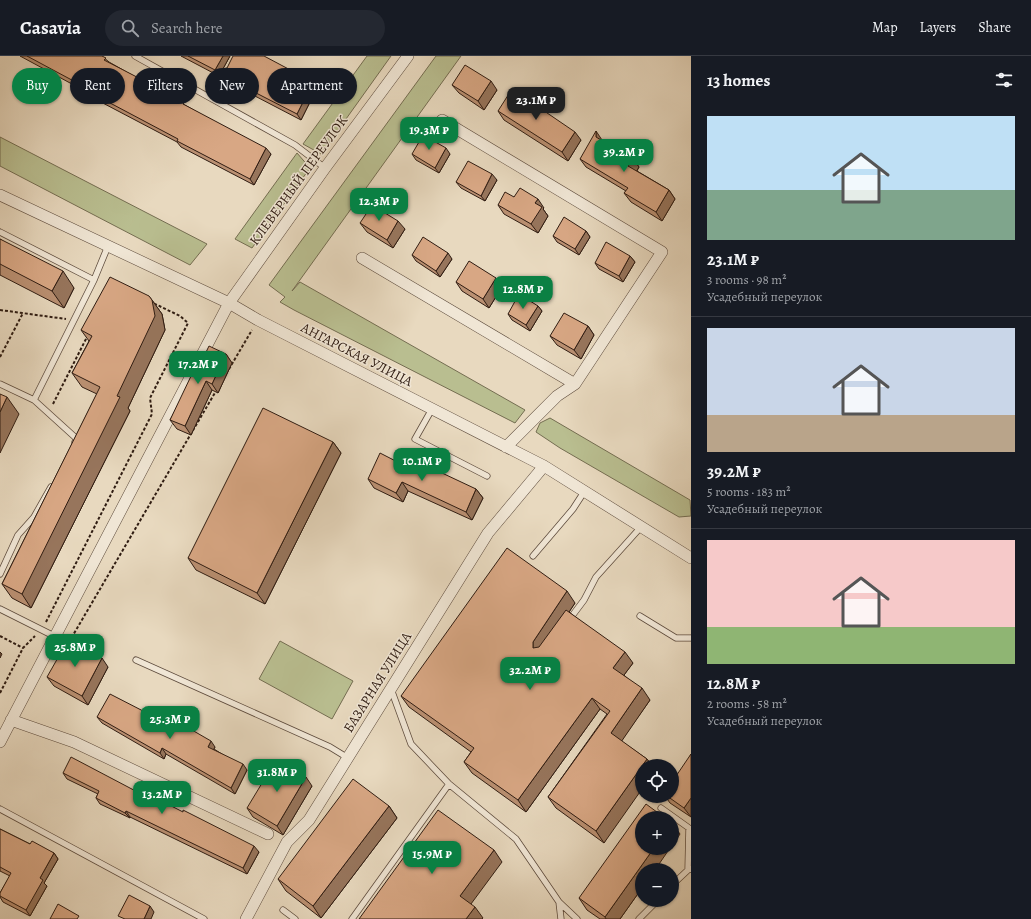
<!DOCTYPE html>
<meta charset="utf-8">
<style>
:root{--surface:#171b24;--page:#242831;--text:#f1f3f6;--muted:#9ea1a6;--line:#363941;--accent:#0b8043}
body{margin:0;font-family:Alegreya,serif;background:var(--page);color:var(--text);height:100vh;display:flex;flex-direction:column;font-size:15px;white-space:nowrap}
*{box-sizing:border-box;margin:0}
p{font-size:13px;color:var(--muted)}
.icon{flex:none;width:22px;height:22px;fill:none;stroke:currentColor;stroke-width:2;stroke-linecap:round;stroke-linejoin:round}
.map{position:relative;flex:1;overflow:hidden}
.sheet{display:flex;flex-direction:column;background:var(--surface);width:340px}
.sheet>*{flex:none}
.hud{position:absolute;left:12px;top:12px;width:380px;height:36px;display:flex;gap:8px}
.buttons{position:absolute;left:635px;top:703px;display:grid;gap:8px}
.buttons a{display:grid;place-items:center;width:44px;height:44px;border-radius:50%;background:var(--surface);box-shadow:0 1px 3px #0004;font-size:20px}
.price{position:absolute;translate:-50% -34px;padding:0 9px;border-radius:8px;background:var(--accent);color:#fff;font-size:13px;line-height:26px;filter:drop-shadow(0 1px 2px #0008)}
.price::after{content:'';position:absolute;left:50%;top:24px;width:12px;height:9px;margin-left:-6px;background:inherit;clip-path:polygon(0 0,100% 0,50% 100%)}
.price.current{background:#222;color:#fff}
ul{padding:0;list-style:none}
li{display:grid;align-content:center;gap:8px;height:212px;padding:0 16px}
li+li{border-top:1px solid var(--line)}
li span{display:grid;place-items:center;height:124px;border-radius:0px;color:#555}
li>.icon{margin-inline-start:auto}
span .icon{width:72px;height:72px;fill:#fffc;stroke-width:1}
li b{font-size:17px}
h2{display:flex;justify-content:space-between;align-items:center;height:48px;padding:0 16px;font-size:17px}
.pill{padding:0 14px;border-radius:18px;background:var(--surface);box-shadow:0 1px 3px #0004;font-size:14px;line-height:36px}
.pill.current{background:var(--accent);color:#fff}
header{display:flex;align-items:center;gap:24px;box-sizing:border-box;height:56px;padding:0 20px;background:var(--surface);border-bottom:1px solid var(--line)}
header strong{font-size:19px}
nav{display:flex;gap:22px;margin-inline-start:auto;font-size:14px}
.search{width:280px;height:36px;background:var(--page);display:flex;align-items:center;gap:10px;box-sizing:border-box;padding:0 14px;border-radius:22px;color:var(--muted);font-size:15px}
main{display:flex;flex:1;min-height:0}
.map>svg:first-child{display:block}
</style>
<header>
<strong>Casavia</strong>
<div class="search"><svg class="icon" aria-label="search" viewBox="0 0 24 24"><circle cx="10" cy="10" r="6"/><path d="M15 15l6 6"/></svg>Search here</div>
<nav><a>Map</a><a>Layers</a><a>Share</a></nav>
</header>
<main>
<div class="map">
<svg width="691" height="863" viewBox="0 0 691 863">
<rect width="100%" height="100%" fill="#e8d9bf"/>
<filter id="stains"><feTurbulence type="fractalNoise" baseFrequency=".005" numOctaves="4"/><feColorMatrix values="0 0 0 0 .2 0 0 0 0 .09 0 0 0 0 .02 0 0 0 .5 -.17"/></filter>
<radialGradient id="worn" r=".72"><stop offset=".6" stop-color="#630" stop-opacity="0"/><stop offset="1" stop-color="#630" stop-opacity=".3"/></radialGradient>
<path fill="#b9be90" stroke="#746d51" d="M367 0H391L321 98 303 88Z
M436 0H461L292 235 300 226 525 354 515 367 294 254 280 246 285 241 269 229Z
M0 81 207 188 190 209 0 110Z
M297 97 310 112 252 192 235 183Z
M550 362 690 444 691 460 679 461 560 392 536 376 540 367Z
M280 585 353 625 332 663 259 623Z"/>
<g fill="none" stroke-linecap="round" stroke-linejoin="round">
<defs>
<path id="service" d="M135 0 295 89 325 112
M212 43 227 15
M0 176 94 224
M0 328 34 344 94 224 108 190
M34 344 77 383 75 386
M432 353 415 383 487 420
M533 500 573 453 584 436
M0 518 18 479 34 461 51 431
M0 553 54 580
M640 560 676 582H691
M569 564 584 544 596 521 641 471
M136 604 330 691 348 702
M391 633 411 688 449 728 516 783 559 846 561 863
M661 752 689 772 688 814
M0 753 204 863
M672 829 688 814 691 813
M559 846 577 863
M283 854 295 863
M352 863 449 728
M639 863 658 844"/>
<path id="minor" d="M442 64 662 196 575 328 557 340 506 391
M0 139 229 247 258 264 544 410 691 502
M362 202 575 328
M11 664 74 686 268 778
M0 686 229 247 325 112 408 0
M246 863 287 786 309 764 488 477 544 410"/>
</defs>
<use href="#service" stroke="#5d4b3d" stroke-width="7"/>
<use href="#minor" stroke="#5d4b3d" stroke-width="12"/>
<path stroke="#2f1c12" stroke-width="2" stroke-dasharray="3 2" stroke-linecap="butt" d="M0 254 66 263
M0 301 23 257
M229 313 252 274
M53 348 88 279
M46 566 152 358 150 342 188 267 180 260 153 247
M0 580 23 592
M69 586 216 335
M0 637 23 592 35 580"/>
<use href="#service" stroke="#f0e6d5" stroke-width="5.5"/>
<use href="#minor" stroke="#f0e6d5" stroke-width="11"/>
</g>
<path fill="#ba9072" stroke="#2f1c12" d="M20 0H102L109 6 271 98 254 129 181 91 177 86 99 45 96 41Z
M181 0H230L219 20Z
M223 20 313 26 317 32 301 64 228 26Z
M452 29 497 34 484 54 459 37Z
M498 55 581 84 568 105 504 64Z
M602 84 633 103 639 111 637 115 669 134 675 143 662 165 631 146 624 137 626 135 586 111 580 103Z
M412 98H450L439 117 416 104Z
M497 124 485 145 461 132 456 126Z
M514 141 544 152 543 153 548 160 538 177 504 158 498 149Z
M360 167 405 173 393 192 367 176Z
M586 175 590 181 579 199 557 186 553 180Z
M0 183 74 232 64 252 0 219Z
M412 199 452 203 440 221 416 205Z
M630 200 635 206 623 226 599 213 595 207Z
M496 222 502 231 489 252 462 235 456 226Z
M149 240 162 258 165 274 128 352 130 355 31 552 12 542 2 528 97 338 82 331 72 317 89 285 81 274Z
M538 250 542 255 530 275 512 264 508 258Z
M588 270 594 279 581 303 557 289 550 280Z
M226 298 232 307 218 337 212 334 191 379 177 373 170 364 195 319Z
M333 386 341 397 265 548 196 514 188 502Z
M368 423 476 433 483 442 472 464 408 435 403 446 374 432Z
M575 547 569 556 633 607 624 619 650 644 621 685 647 703 652 710H642L604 787 556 752 548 741 607 658 600 653 526 756 472 717 464 706 471 696 409 651 401 640Z
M108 611 88 649 54 630 47 621Z
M97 661 182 675 215 691 214 693 247 714 235 738 166 698 164 703 102 667Z
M691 698V761L670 747 665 740H672Z
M63 717 147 741 259 796 247 818 130 761V762L100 748 96 742 98 738 67 723Z
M312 730 283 779 253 761 247 752Z
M389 750 397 762 321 862 286 835 278 823Z
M0 773 30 788 54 797 58 803 44 827 47 830 30 860 3 846 0 841V837L10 820 0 815Z
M642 814V832L620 863H600L587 854 579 842Z"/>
<path fill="#97755c" stroke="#2f1c12" d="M223 0H230L219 20 215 14Z
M491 25 497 34 484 54 478 45Z
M313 26 317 32 301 64 297 58Z
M596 75 602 84V89L596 81Z
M575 76 581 84 568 105 562 96Z
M266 92 271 98 254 129 250 123Z
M446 92 450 98 439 117 435 112Z
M633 103 639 111 634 119 628 110Z
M492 118 497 124 485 145 481 140Z
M669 134 675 143 662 165 656 156Z
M538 143 544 152 543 153 548 160 538 177 531 168 535 147Z
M398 165 405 173 393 192 387 184Z
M586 175 590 181 579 199 575 193Z
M448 197 452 203 440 221 436 215Z
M630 200 635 206 623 226 619 220Z
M63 215 74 232 64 252 52 235Z
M496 222 502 231 489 252 483 243Z
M152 244 162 258 165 274 128 352 130 355 31 552 22 538Z
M538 250 542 255 530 275 526 269Z
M588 270 594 279 581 303 574 294Z
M226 298 232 307 218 337 212 328Z
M206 325 212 334 191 379 185 370Z
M7 341 19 358 0 397V356Z
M333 386 341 397 265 548 257 537Z
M402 426 408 435 403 446 396 437Z
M476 433 483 442 472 464 466 456Z
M567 535 575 547 541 598 533 592V586Z
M0 596 2 598 0 602Z
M625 596 633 607 621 623 613 612Z
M102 602 108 611 88 649 82 640Z
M642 632 650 644 619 689 611 677Z
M592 642 600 653 526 756 518 744Z
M211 685 215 691 212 696 208 691Z
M162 692 166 698 164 703 160 697Z
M647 703 652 710H642Z
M243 708 247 714 235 738 231 732Z
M642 710V733L604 787 596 775Z
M306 721 312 730 283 779 277 770Z
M691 742V761L684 752Z
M389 750 397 762 321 862 313 850Z
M126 755 130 761V762L125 757Z
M672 767 680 778 672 790Z
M254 790 259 796 247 818 243 812Z
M654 792H670L655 814H642V832L620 863H606L605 861Z
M494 794 502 806 468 852 460 840Z
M54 797 58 803 44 827 47 830 30 860 26 854 40 822Z
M150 850 154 856 151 863H144Z
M475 851 483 862 482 863H466Z"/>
<path fill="#d8a784" stroke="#2f1c12" d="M27 0H102L106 2 104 4 185 46 183 48 266 92 250 123 177 85 178 83 95 39 96 37Z
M188 0H223L215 14Z
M233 0H264L313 26 297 58 223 20Z
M465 9 491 25 478 45 452 29Z
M512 33 575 76 562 96 498 55Z
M596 75V81L633 103 628 110 669 134 656 156 624 137 628 132 580 103Z
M423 79 446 92 435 112 412 98Z
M468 105 492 118 481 140 456 126Z
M520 132 538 143 535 147 542 151 531 168 498 149 505 136 514 141Z
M372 149 398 165 387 184 360 167Z
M564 161 586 175 575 193 553 180Z
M423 181 448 197 436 215 412 199Z
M0 183 63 215 52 235 0 208Z
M606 186 630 200 619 220 595 207Z
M469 205 496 222 483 243 456 226Z
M110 221 149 240 152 244 155 260 117 340 120 341 22 538 2 528 100 331 72 317 92 280 81 274Z
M519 238 538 250 526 269 508 258Z
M564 257 588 270 574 294 550 280Z
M209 290 226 298 212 328 206 325 185 370 170 364 192 318 195 319Z
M0 338 7 341 0 356Z
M263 352 333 386 257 537 188 502Z
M380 397 421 418 425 409 476 433 466 456 402 426 396 437 368 423Z
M507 492 567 535 533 586V592L539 591 566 554 625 596 613 612 642 632 611 677 647 703 596 775 548 741 610 655 592 642 518 744 464 706 474 692 401 640Z
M68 584 102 602 82 640 47 621Z
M110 638 182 675 185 670 211 685 208 691 243 708 231 732 162 692 160 697 97 661Z
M691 698V742L684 752 667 740H672V726Z
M71 701 147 741 148 738 183 756V754L254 790 243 812 126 755 125 757 96 742 99 735 63 717Z
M276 704 306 721 277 770 247 752Z
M353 723 389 750 313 850 278 823Z
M646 748 665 762H642V792H654L605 861 579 842Z
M438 754 494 794 460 840 475 851 466 863H359Z
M0 773 30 788 32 785 54 797 40 822 43 824 26 854 0 840V837L11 817 0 811Z
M129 839 150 850 144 863H125L118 860Z
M58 848 79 860 77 863H50Z"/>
<g text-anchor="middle" stroke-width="3" stroke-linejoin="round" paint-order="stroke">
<g font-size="14" fill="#2f1c12" stroke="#f0e6d5">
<text transform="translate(298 124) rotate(-54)" y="5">КЛЕВЕРНЫЙ ПЕРЕУЛОК</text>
<text transform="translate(357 298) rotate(27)" y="5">АНГАРСКАЯ УЛИЦА</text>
<text transform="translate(377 626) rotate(-58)" y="5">БАЗАРНАЯ УЛИЦА</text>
</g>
</g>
<rect width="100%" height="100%" filter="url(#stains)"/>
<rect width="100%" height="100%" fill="url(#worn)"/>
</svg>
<div class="buttons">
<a><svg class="icon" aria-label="locate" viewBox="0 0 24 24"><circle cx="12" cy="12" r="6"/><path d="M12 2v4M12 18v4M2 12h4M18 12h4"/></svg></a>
<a>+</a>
<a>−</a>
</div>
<b class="price current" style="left:536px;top:65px">23.1M ₽</b>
<b class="price" style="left:429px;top:95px">19.3M ₽</b>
<b class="price" style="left:624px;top:117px">39.2M ₽</b>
<b class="price" style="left:379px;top:166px">12.3M ₽</b>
<b class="price" style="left:523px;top:254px">12.8M ₽</b>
<b class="price" style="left:198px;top:329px">17.2M ₽</b>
<b class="price" style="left:422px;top:426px">10.1M ₽</b>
<b class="price" style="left:75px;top:612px">25.8M ₽</b>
<b class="price" style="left:530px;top:635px">32.2M ₽</b>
<b class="price" style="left:170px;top:684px">25.3M ₽</b>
<b class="price" style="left:277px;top:737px">31.8M ₽</b>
<b class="price" style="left:162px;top:759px">13.2M ₽</b>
<b class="price" style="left:432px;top:819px">15.9M ₽</b>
<div class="hud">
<a class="pill current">Buy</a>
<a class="pill">Rent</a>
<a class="pill">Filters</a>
<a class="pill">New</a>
<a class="pill">Apartment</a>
</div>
</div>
<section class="sheet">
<h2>13 homes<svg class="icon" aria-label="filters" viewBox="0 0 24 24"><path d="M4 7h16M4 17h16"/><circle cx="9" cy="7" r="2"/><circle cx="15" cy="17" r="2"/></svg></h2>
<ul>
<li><span style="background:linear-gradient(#bfe0f5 60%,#7fa58c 0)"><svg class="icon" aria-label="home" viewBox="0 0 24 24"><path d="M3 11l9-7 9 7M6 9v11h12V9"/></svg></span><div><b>23.1M ₽</b><p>3 rooms · 98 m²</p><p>Усадебный переулок</p></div></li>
<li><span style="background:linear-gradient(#c9d6e8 70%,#b9a48a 0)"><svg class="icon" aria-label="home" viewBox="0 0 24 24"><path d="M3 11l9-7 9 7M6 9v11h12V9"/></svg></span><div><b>39.2M ₽</b><p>5 rooms · 183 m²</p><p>Усадебный переулок</p></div></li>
<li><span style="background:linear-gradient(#f6c9c9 70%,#8fb573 0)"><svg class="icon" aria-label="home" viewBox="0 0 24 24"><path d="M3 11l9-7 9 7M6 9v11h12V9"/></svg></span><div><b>12.8M ₽</b><p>2 rooms · 58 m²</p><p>Усадебный переулок</p></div></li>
</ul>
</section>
</main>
